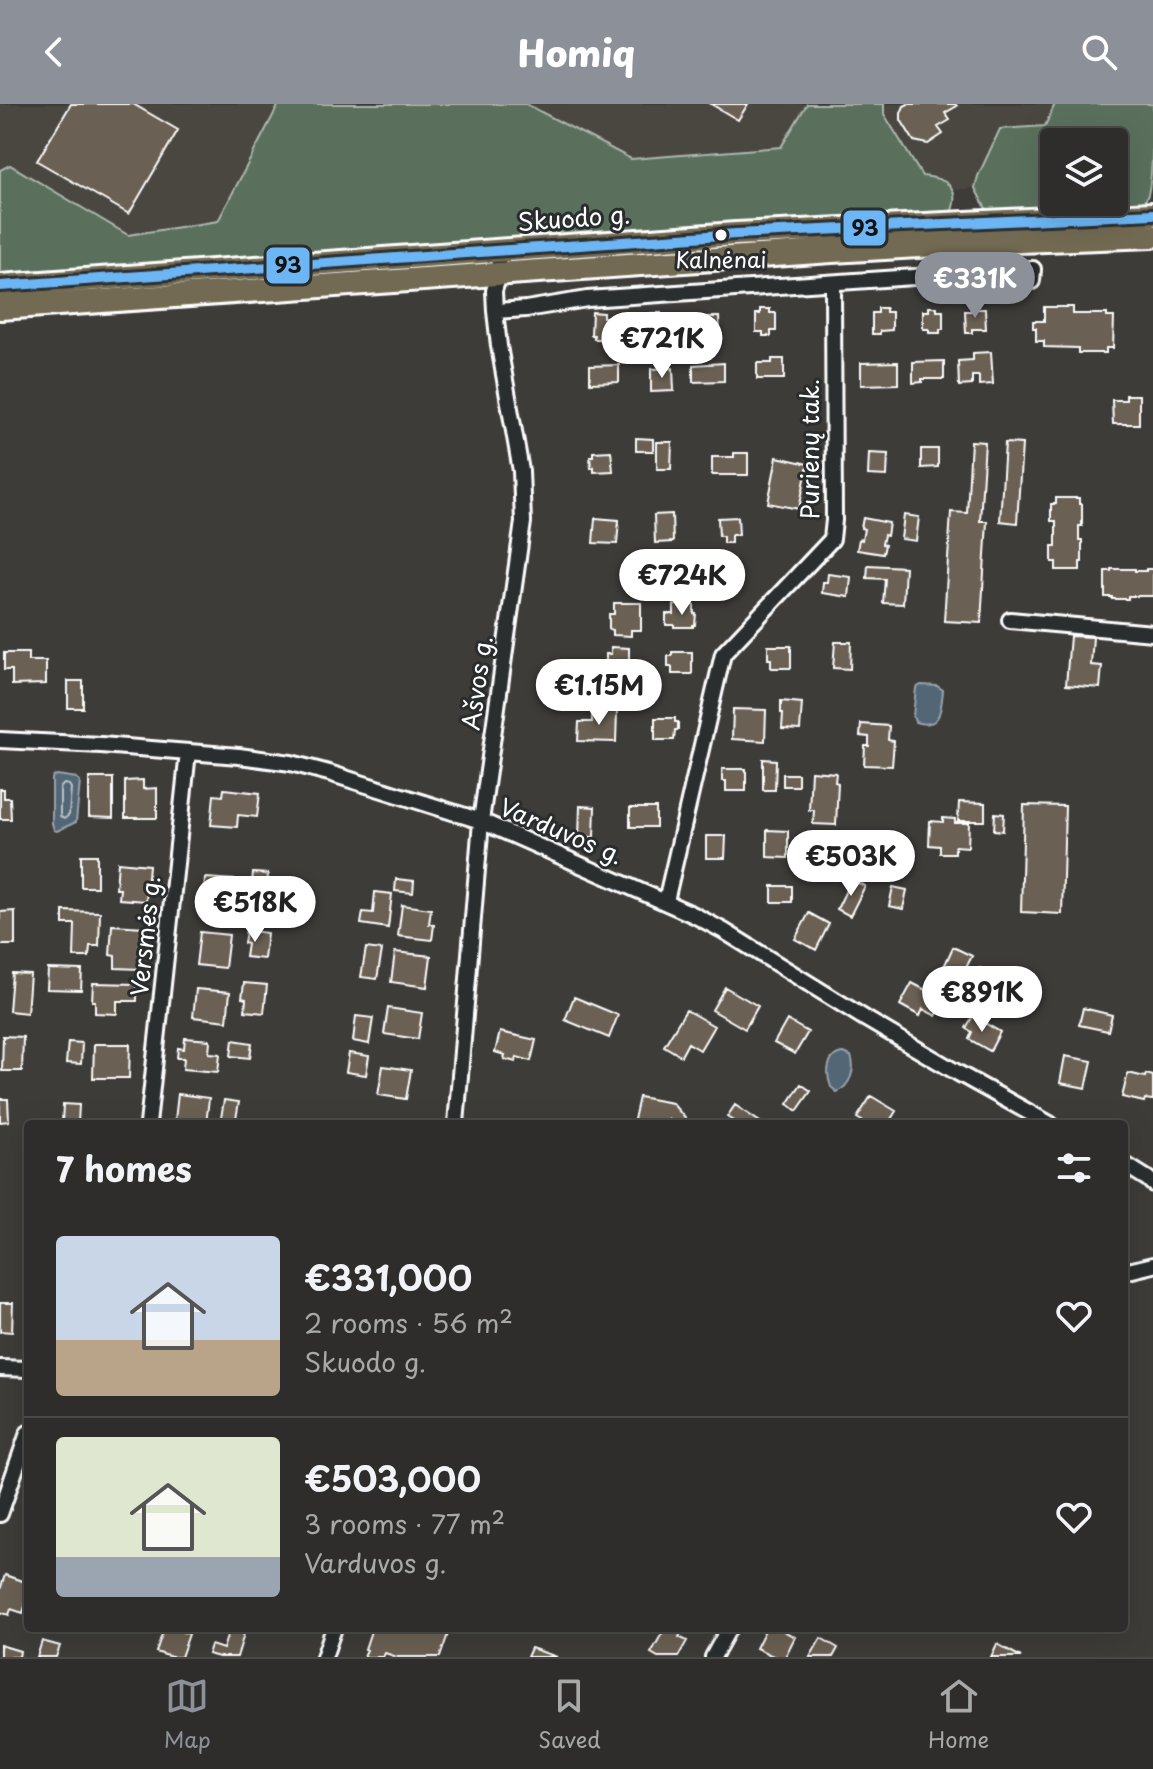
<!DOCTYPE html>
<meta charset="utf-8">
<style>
:root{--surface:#2e2d2b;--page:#3a3937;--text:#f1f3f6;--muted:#a7a8a9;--line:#494947;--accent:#8c9099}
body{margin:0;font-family:"Playpen Sans",sans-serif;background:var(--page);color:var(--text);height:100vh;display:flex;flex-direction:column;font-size:30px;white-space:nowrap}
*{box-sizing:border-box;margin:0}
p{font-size:26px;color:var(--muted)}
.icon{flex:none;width:44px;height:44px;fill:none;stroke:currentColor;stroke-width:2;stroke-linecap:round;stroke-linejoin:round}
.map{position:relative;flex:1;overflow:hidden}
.side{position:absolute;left:24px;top:1016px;width:1104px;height:512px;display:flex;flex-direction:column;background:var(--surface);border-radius:8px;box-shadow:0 8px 32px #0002,0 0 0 2px var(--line)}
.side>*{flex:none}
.buttons{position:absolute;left:1040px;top:24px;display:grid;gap:16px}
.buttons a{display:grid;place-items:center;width:88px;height:88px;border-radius:8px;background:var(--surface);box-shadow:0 8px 32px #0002,0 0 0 2px var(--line);font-size:40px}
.price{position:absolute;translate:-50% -68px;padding:0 18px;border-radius:28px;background:#fff;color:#222;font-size:26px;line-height:52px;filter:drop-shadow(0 2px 4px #0008)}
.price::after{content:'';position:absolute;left:50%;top:48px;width:24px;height:18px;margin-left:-12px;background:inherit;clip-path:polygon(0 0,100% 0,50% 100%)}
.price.active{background:var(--accent);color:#fff}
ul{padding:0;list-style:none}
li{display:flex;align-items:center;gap:24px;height:200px;padding:0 32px}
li+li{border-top:2px solid var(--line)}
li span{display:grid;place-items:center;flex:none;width:224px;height:160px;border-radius:8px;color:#555}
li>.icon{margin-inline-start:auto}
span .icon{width:96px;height:96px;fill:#fffc;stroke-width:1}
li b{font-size:34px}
h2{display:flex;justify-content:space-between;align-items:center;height:96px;padding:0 32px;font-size:34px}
header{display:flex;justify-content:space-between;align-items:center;height:104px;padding:0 32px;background:var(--accent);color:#fff;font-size:36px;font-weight:800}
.tabs{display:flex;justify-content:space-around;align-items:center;height:112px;border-top:2px solid var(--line);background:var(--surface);font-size:22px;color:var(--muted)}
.tabs a{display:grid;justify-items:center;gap:4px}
.tabs .active{color:var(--accent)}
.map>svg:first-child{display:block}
</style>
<header><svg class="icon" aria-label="back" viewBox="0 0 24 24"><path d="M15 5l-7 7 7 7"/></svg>Homiq<svg class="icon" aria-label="search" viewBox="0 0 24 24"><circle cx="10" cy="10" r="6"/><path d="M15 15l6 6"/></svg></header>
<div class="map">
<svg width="1153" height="1553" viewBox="0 0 1153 1553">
<rect width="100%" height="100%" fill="#3d3c39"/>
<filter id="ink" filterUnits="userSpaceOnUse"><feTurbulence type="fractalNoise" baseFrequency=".0125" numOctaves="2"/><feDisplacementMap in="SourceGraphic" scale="16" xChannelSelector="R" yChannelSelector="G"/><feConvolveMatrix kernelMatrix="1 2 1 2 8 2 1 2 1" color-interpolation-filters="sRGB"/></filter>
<g filter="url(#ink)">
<path fill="#4a4740" d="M0 0H279L218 117 128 131 11 61 0 66Z
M526 0H807L781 43 631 55Z
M884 0H1055L1045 22 978 72 975 84 953 86 946 78 922 73 884 10Z"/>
<path fill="#5a705d" stroke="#acb8ae" stroke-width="2" fill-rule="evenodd" d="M279 0H526L631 55 781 43 807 0H884V10L922 72C945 74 962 82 951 109L0 172V66L10 61 128 131 218 117Z
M1055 0H1153C1153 17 1153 85 1146 95 1143 99 1140 99 1135 101L993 109 985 103 975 84 978 72 1000 25 1045 22ZM1054 38H1114V98H1054Z"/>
<path fill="#536676" stroke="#98a3ad" stroke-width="2" d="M921 581 937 582 943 586C941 606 941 626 915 618L913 612 916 584Z
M57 671 77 674 80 678 76 718 57 727 54 726 52 719V675L53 672Z
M844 949 851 952C856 966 850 982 837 988L831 983C826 970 826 950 844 949Z"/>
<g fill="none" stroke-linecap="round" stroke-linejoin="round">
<path stroke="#bac2c8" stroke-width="2" d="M64 680 69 681 71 684 69 711 64 715 60 712V684Z"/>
</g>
<path fill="#6a6052" stroke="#fff" stroke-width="2" d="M71 0H133L178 26 129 110 37 57Z
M711 0H748L738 16Z
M908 0H955L957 2 945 9 950 16 938 23 943 30 928 40 914 37 901 16V9L904 2Z
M929 203H937V207H943V225H940V229H929V225H923V207H929Z
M1044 203H1073V210H1107V213H1114L1113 244H1106V249H1078V244L1044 243V237H1036V224H1033V217H1044Z
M878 204H886V208H892V226L880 227V230H872V209H878Z
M760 205H770V209H776V227H771V232H763V228H756V210H760Z
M971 205H985L986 225H972V229H966L965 207H971Z
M592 208 603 209V213L614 214 613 232H607V235H594V231H591Z
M651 209H661V211H665V238H657V232H643V213H651Z
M699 213H719L720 231H711V235H700Z
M676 226 687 227 686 245H675Z
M991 248 993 280 979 281V272H972V281L959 282 958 257 973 256V249Z
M772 255H784V275H757V259H772Z
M944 257V275H922V278L913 279V258Z
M898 258V280L861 281V259Z
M724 259V277L693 278V261Z
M619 261V278L590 279V262Z
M673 264 674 287 651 288V265Z
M1126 291H1139V320H1113L1112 296H1126Z
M636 334 653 335V347H636Z
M971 337 985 338 980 417H987L981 519 944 517 951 408 967 409Z
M657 338H672L671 365H657Z
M1005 339 1022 340 1017 419 1000 417Z
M921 345H938V363L921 364Z
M611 347 613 367 594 368V363L591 364 590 352H593V348Z
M734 349H748V371H712V353H734Z
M869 349 888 350 887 372 868 371Z
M777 353 808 360 799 405 768 399Z
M1056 394H1079V400H1082V422H1079V436H1082V458H1080V466H1056V458H1052V442H1056V417H1051V400H1056Z
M672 410 673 438 655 439 654 411Z
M904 411 919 413 916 437 901 435Z
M738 413 739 431H731V439H723V432H719L718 414Z
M595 414 619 416 617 440 593 439Z
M863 414 889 419 887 432 884 431 882 440 885 441 883 450 857 446 859 435 862 436 864 425 861 424Z
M868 461 905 463 903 500 883 499 885 475 867 474Z
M1111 465H1135V467H1146V465H1153V492H1128V495H1112V493H1105V467H1111Z
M828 470 851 473 849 493 822 489 823 478H827Z
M614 499H641V526H631V532L613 531V526L609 525V510H614Z
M674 501H694V510H696L695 521H693V523H674V521H666V510H674Z
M1070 532 1093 533 1091 561 1102 562 1100 584 1066 581Z
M835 538H851L850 565 833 564Z
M768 542H791V564H771V555H768Z
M611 543 629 544V574H606V550H611Z
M672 548H692V570H672V563H668V552H672Z
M4 549H28V557H46V580L12 581V566H4Z
M68 577H83V604H68Z
M781 597 802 599 800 626 782 625 783 609H781Z
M733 605 766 606 765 637 732 635Z
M592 606 617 607 616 638 578 637 579 618H592Z
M655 614H675V618H678V626H675L674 636H655Z
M861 620 889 622 888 636 894 637 892 662 864 661 865 642H869V633L860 632Z
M763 655 776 656 775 686H763Z
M722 665H746V687H726V677H722Z
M811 667 836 669 835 678 838 679 836 721 813 720 814 706H809Z
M783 670H798V682H783Z
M89 674H113V714L89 713Z
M143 676V685L157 684V714H125V677Z
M0 685H4V694H10L11 715H0Z
M224 685 260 689 257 713 238 711 237 723 211 721 214 691 223 692Z
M959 698 985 699V717H958Z
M1024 701 1065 702 1062 810 1021 808Z
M580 702 595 703 594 733H579Z
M630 704H656V723H630Z
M995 709 1004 710 1003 727 994 726Z
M943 714 955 715V719H969L968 743 955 742V749H940V742L929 741 930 717 943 718Z
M767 726 788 727V754L767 753Z
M706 732H726L725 754H706Z
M81 751H97V783H81Z
M118 758 149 761 146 797 119 795 120 785H116Z
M253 769 268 770 264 806 249 805Z
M205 774 236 776 233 808 203 805Z
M396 775 414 777 413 789 395 787Z
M851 776 865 782 850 812 837 805Z
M772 782H792V798H772Z
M893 783 907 786 903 805 889 802Z
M375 788 392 790 388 824 361 820 363 808 373 809Z
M402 801 431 805 429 820 434 821 432 836 398 832Z
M15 807V841H0V808Z
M63 807 100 808 99 842H90L89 853H74L75 820H63Z
M809 809 829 820 816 846 795 835Z
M112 821 144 823 141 865 115 864V852L110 851Z
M246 826 267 829 264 855 245 853 247 840 244 839Z
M200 828 229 831 225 864 196 861Z
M953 843 972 852 960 876 942 867Z
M366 844 382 846 377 875 361 873Z
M395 848 431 852 427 883 391 878Z
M980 864 992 871 979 897 966 891Z
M48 865 82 866 81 886 47 885Z
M12 869 30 870 27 909 9 907Z
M93 879 137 880V897H117V910L95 909V897H92Z
M244 879 267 881 264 909 245 907 246 895 242 894Z
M912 879 945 896 936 912 923 905 920 912 900 901Z
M725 883 758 902 745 925 712 906Z
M196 885 230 888 227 917 193 913Z
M574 893 618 911 609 934 565 916Z
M388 904 422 909 418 935 384 930Z
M1083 904 1112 911 1108 927 1079 921Z
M686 906 714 922 700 946 688 939 681 952 664 942Z
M356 912 373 914 369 940 353 937Z
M973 912 1000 928 990 947 969 935 972 928 966 924Z
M787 916 808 928 795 950 774 939Z
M500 928 536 936 531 957 517 953 516 958 504 955 505 951 495 948Z
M3 932 23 933 22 967H2Z
M185 934 210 936 209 949 220 950 218 968 183 965 184 954H177L178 944 184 945Z
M233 936 252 939 250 954 231 952Z
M68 938 82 939 81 960 66 959Z
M94 940H130L129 974H93Z
M349 949 369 952 366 971 346 968Z
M1065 952 1092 957 1086 984 1060 979Z
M383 962 411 966 406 995 378 991Z
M1128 969 1145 973 1146 970 1153 972V996L1145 995 1144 998 1122 993Z
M801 980 811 987 797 1007 788 1000Z
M178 990 209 994 206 1020 175 1016Z
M871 992 896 1007 888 1020H867L857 1014Z
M639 993 672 999 690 1020H672L669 1016 668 1020H633Z
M0 995H8L9 1017 0 1018Z
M224 996 239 998 235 1020H220Z
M63 1000 79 1001 78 1020H62Z
M735 1001 763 1020H738L727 1013Z
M0 1199H13L12 1228 0 1227V1229Z
M5 1471 28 1479V1493L23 1509 11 1505 9 1511 0 1508V1486Z
M164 1524H172L189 1530 181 1553H171L156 1548Z
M372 1524H430L448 1530 440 1553H397L385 1549 383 1553H367L364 1552 367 1546 365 1545Z
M663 1524H684L679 1533 687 1537 678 1553H658L651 1549 664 1526Z
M766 1524H778L795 1533 785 1553H775L756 1544Z
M229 1526 244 1530 237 1553H219L208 1550 211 1541 223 1545Z
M821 1534 838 1544 833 1553H810Z
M42 1537 60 1542 56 1553H37Z
M997 1540 1021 1553H991Z
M0 1541 20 1547 19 1553H0Z
M531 1544 557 1553H527Z"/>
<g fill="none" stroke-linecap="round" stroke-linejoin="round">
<defs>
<path id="minor" d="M495 207 526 205 587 195 1033 165 1032 177
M1010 516 1153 529
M0 636 101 641 239 652 291 659 329 669 481 717 694 811 724 827 866 915 958 969 1050 1020
M666 797 723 550 832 435 834 416 833 180
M148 1020 188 648
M456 1020 481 717 523 418 521 367 499 242 495 207 494 187 499 170 498 146
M1124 1060 1148 1075 1153 1080
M1124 1168 1153 1161
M0 1264 28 1265
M0 1410 28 1329
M324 1553 334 1524
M713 1553 729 1524"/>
<path id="primary" d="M0 182 736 130 1153 110
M0 204 832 147 971 139 1153 132"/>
</defs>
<use href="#minor" stroke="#fff" stroke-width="20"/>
<use href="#primary" stroke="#fff" stroke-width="28"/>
<use href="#minor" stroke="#2a2d2e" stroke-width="14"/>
<use href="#primary" stroke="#736b52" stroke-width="22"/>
<defs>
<path id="bus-1" d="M0 182 736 130 1153 110"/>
</defs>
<use href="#bus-1" stroke="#2a2d2e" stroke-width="16"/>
<use href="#bus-1" stroke="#6db6f5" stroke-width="10"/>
</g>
</g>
<circle fill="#fff" stroke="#2a2d2e" stroke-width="3" cx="721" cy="131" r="7"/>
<g text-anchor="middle" stroke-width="6" stroke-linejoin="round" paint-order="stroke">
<g font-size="22" fill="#fff" stroke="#2a2d2e">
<text x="721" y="164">Kalnėnai</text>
</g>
<g font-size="24" fill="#fff" stroke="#2a2d2e">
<text transform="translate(574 115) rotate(-4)" y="8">Skuodo g.</text>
<text transform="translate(811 345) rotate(-90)" y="8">Purienų tak.</text>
<text transform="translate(478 579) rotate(-82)" y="8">Ašvos g.</text>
<text transform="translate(561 728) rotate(23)" y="8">Varduvos g.</text>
<text transform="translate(146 832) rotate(-84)" y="8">Versmės g.</text>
</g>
</g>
<g stroke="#2a2d2e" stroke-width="3">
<rect x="842" y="105" width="45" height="38" rx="8" fill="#6db6f5"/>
<rect x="265" y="142" width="46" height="39" rx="8" fill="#6db6f5"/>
</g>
<g font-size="22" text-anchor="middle" font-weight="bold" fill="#111">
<text x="865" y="132">93</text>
<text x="288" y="169">93</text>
</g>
</svg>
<div class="buttons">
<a><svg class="icon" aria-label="layers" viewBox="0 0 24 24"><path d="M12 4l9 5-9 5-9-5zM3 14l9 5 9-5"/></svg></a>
</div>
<b class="price active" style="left:975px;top:216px">€331K</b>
<b class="price" style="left:662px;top:276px">€721K</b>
<b class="price" style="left:682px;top:513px">€724K</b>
<b class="price" style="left:599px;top:623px">€1.15M</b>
<b class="price" style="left:851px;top:794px">€503K</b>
<b class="price" style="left:255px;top:840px">€518K</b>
<b class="price" style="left:982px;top:930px">€891K</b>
<section class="side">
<h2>7 homes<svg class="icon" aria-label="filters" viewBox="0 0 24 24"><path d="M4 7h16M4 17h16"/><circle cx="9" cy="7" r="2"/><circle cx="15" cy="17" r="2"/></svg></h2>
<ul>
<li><span style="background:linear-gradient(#c9d6e8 65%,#b9a48a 0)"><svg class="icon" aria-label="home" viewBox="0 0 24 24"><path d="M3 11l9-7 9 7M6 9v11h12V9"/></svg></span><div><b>€331,000</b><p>2 rooms · 56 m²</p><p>Skuodo g.</p></div><svg class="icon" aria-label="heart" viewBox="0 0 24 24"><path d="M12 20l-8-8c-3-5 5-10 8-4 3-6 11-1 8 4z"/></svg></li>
<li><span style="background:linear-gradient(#dfe7d0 75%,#9aa5b1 0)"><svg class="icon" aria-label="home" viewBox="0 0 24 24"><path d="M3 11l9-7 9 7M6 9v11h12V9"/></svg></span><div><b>€503,000</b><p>3 rooms · 77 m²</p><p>Varduvos g.</p></div><svg class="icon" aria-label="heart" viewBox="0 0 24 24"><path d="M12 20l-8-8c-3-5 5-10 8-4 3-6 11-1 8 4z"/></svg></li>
</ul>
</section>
</div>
<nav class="tabs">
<a class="active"><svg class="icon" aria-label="map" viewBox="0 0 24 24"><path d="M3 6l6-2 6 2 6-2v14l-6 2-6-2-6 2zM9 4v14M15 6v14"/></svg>Map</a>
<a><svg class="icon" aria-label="saved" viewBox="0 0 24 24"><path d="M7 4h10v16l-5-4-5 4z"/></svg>Saved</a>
<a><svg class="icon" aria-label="home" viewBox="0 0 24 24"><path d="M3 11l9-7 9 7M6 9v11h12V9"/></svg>Home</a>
</nav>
